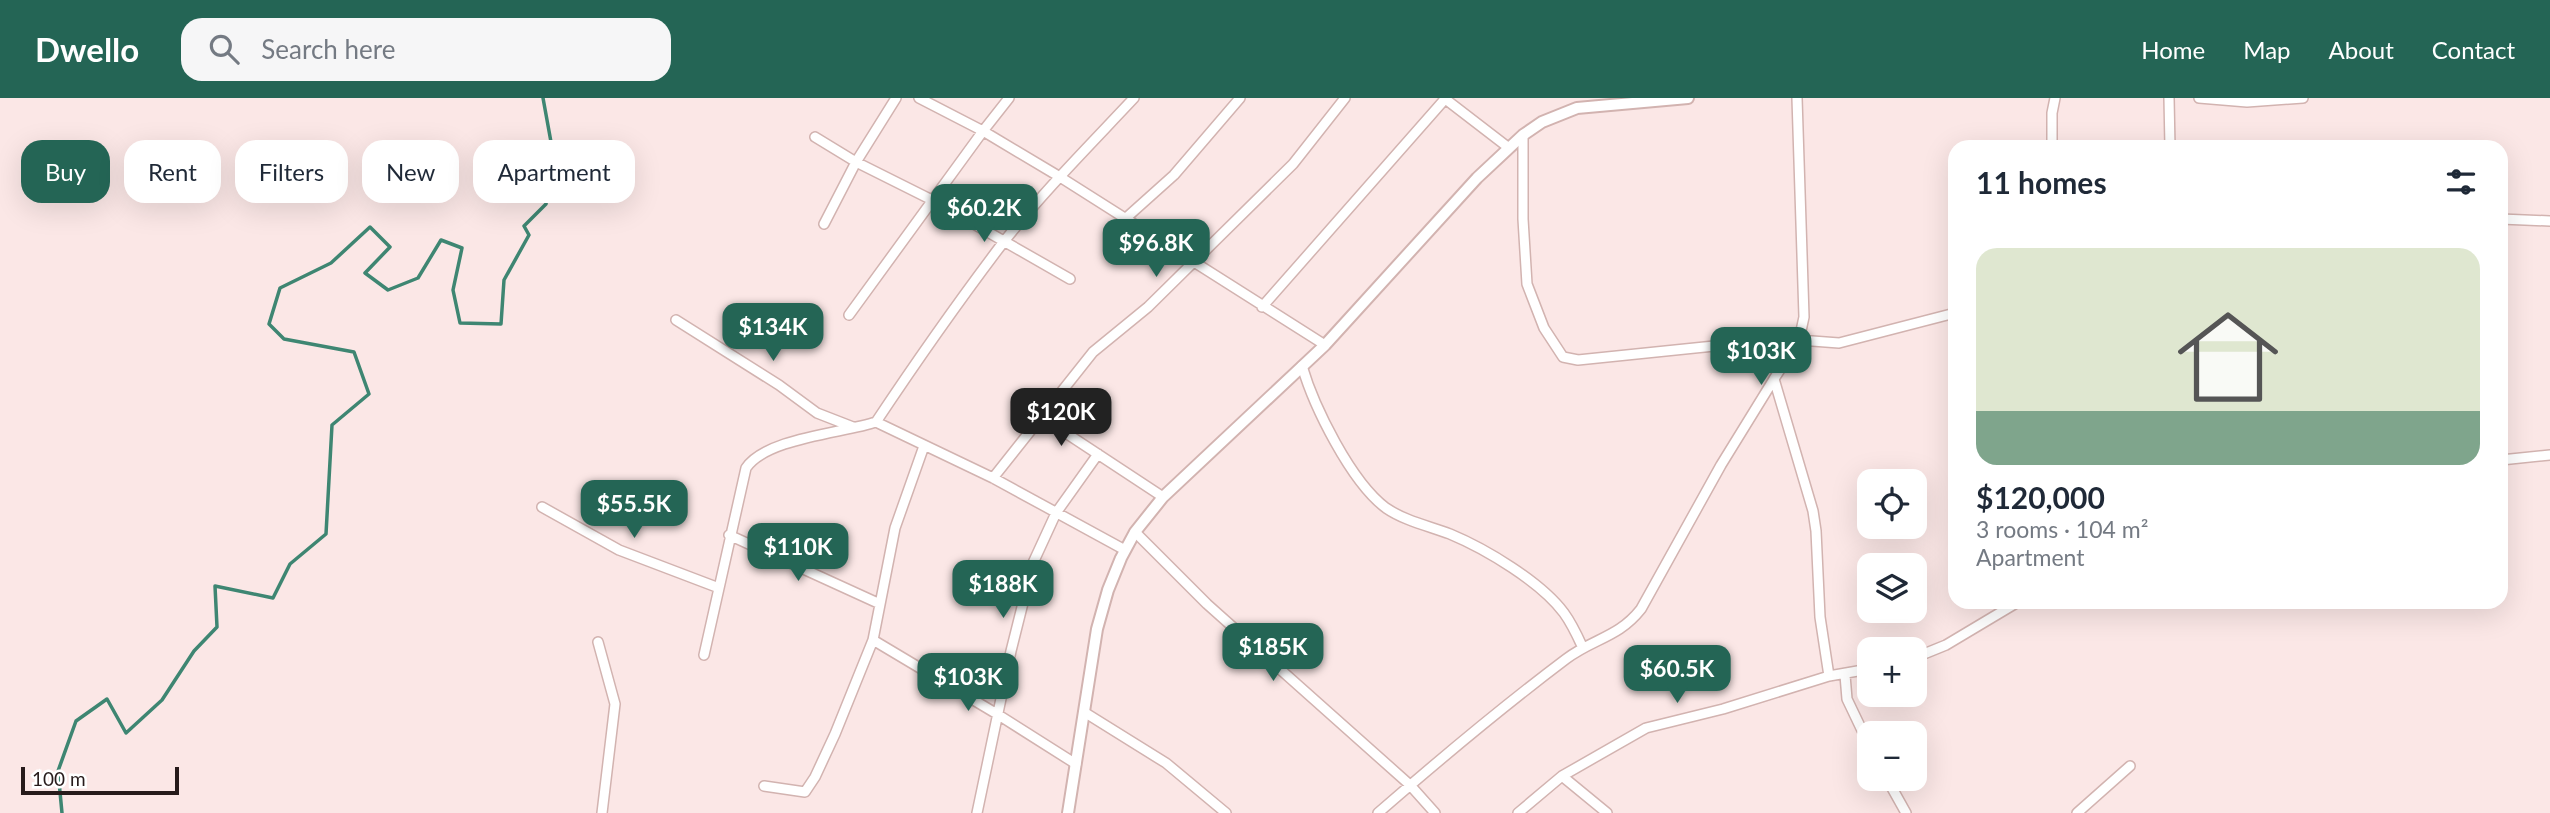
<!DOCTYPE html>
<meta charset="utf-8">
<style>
:root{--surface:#fff;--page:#f6f6f7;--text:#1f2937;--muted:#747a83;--accent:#246555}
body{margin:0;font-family:Lato,sans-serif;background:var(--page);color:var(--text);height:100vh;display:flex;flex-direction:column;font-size:26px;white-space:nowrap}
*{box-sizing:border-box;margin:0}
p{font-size:23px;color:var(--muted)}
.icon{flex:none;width:38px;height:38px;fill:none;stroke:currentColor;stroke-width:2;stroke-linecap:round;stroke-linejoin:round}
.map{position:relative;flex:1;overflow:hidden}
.panel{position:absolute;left:1948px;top:42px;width:560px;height:469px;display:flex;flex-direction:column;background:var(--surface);border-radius:21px;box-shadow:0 7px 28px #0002}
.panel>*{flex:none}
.hud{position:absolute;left:21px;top:42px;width:665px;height:63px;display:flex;gap:14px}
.buttons{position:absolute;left:1857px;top:371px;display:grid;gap:14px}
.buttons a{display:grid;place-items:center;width:70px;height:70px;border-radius:14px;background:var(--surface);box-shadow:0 7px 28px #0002;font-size:35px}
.scale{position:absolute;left:21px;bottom:18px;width:158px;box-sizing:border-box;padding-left:7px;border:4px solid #271b1b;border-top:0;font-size:19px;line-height:24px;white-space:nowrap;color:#271b1b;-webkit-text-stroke:5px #fff;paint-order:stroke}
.price{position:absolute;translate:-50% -60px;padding:0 16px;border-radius:14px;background:var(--accent);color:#fff;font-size:23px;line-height:46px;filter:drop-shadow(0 2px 4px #0008)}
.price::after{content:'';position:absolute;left:50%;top:42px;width:21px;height:16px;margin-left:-10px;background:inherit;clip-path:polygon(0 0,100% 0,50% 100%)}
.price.on{background:#222;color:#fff}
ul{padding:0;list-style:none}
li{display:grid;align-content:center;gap:14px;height:371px;padding:0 28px}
li span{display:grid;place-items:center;height:217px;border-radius:21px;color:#555}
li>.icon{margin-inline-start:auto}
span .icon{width:126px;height:126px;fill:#fffc;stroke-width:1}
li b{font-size:30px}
h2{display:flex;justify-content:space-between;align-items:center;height:84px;padding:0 28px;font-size:30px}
.chip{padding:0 24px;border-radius:21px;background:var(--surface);box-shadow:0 7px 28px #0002;font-size:24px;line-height:63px}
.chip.on{background:var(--accent);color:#fff}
header{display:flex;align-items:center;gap:42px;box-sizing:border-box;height:98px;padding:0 35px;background:var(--accent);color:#fff}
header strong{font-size:33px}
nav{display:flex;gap:38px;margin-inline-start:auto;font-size:24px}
.search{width:490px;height:63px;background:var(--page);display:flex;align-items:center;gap:18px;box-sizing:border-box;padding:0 24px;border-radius:21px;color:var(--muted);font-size:26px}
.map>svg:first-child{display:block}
</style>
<header>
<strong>Dwello</strong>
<div class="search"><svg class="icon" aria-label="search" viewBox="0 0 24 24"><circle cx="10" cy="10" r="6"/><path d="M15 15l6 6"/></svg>Search here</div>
<nav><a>Home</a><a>Map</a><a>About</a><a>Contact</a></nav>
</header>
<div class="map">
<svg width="2550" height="715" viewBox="0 0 2550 715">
<rect width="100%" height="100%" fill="#fbe7e6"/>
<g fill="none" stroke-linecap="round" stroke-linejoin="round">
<path stroke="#3e8672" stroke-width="3.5" d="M62 715 58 673 76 623 107 601 126 635 162 602 194 553 217 529 215 488 273 500 290 466 326 436 332 327 369 296 354 254 284 241 269 226 280 190 331 165 370 129 390 149 365 175 388 192 418 180 441 142 462 150 453 192 460 225 501 226 504 182 529 137 524 128 546 106 553 55 543 0"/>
<defs>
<path id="minor" d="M919 0 983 33 1060 79 1325 247
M1444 0 1509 50
M1797 0 1804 219 1799 242 1774 281 1813 413 1816 433 1820 519 1829 578
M2169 0 2170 49
M2199 0 2247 4 2303 0
M1523 37V121L1527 186 1544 230 1563 259 1578 262 1724 247 1783 245 1799 242 1839 245 1955 215
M815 39 856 64 932 102 1070 181
M2052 49V15L2055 0
M1126 120 1174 77 1240 0
M2501 121 2550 123
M824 126 856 64 896 0
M1262 209 1445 1
M849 217 983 33 1009 0
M676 222 779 287 817 315 853 329
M1302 268C1314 309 1351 384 1386 410 1405 423 1429 428 1450 436 1486 451 1541 484 1564 515 1572 526 1577 537 1582 548
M1040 318 1163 399
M876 324C916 264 958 204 1002 146 1042 95 1089 48 1134 0
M2501 362 2550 357
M993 380 1093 254 1148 209 1293 66 1345 0
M542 409 619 452 719 490
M1135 434 1207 506 1410 687 1435 715
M729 437 880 506
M873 542 997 616 1076 666
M598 544 615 606 602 715
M704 557 746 370C766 340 843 335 876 324L993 380 1125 452
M1914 560 1946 547 2018 504
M1845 577 1847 601 1869 647
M1084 614 1166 665 1226 715
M1562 678 1607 715
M1887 681 1906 715
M764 688 805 694 815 679 835 636 873 542 895 430 924 348
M977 715 1011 553 1033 465 1056 415 1098 356
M1378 715C1439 662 1501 610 1566 561 1594 540 1618 540 1641 511L1721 367 1774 281
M1518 715 1562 678 1646 630 1723 611 1829 578 1869 571
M2077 715 2130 668"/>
<path id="tertiary" d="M1068 715 1097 531 1108 492 1121 460 1135 434 1163 399 1325 247 1477 80 1523 37 1542 24 1577 10 1688 0"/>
</defs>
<use href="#minor" stroke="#d2b3b0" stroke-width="12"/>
<use href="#tertiary" stroke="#d2b3b0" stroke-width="14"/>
<use href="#minor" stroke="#fff" stroke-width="9"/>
<use href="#tertiary" stroke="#fff" stroke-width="10"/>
</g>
</svg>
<div class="buttons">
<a><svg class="icon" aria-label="locate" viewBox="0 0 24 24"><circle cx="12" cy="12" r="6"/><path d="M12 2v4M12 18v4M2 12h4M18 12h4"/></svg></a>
<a><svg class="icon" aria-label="layers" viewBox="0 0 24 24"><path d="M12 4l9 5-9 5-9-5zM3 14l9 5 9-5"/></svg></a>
<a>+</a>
<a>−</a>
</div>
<div class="scale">100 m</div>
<b class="price" style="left:984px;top:146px">$60.2K</b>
<b class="price" style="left:1156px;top:181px">$96.8K</b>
<b class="price" style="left:773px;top:265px">$134K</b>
<b class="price" style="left:1761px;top:289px">$103K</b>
<b class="price on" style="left:1061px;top:350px">$120K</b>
<b class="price" style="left:634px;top:442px">$55.5K</b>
<b class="price" style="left:798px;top:485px">$110K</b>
<b class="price" style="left:1003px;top:522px">$188K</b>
<b class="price" style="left:1273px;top:585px">$185K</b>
<b class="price" style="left:1677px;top:607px">$60.5K</b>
<b class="price" style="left:968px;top:615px">$103K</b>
<div class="hud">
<a class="chip on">Buy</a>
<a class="chip">Rent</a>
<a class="chip">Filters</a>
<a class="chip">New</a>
<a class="chip">Apartment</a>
</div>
<section class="panel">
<h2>11 homes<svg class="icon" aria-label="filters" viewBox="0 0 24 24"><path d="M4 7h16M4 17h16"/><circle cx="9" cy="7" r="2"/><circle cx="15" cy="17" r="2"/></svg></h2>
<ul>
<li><span style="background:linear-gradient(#dfe7d0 75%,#7fa58c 0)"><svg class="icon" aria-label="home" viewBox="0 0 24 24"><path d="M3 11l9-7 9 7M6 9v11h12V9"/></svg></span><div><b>$120,000</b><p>3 rooms · 104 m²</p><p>Apartment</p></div></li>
</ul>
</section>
</div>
